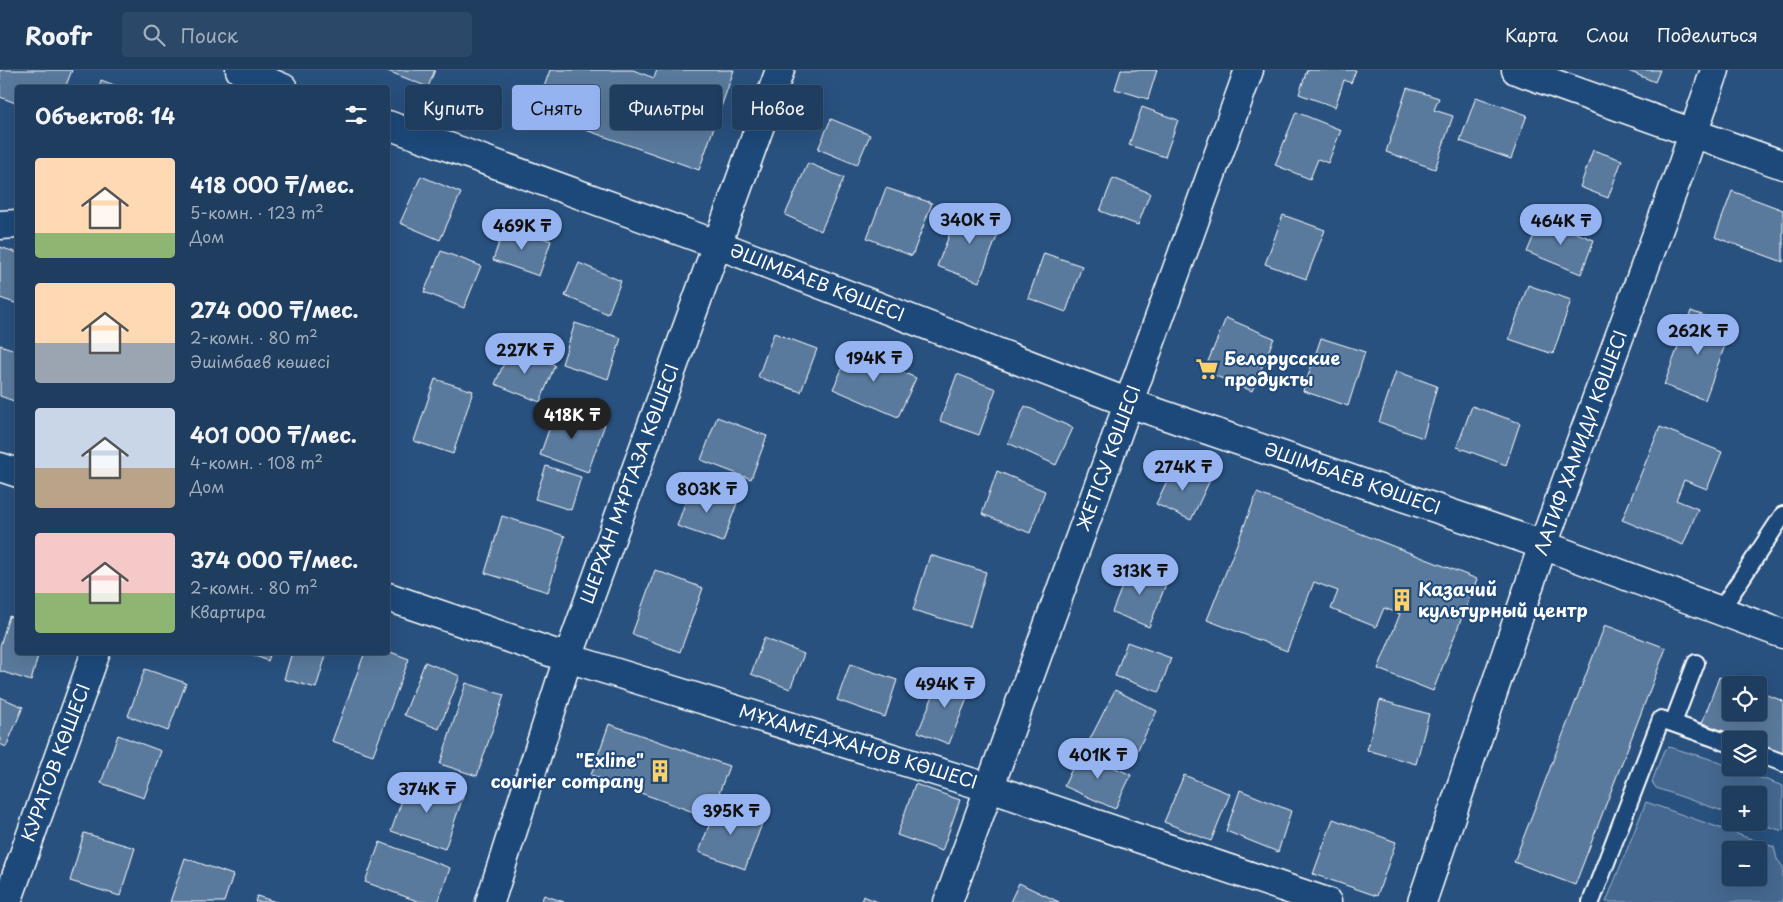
<!DOCTYPE html>
<html lang="ru">
<meta charset="utf-8">
<style>
:root{--surface:#1e3d5f;--page:#2b4868;--text:#f1f3f6;--muted:#a1aebd;--line:#3c5674;--accent:#95b2f1}
body{margin:0;font-family:"Playpen Sans",sans-serif;background:var(--page);color:var(--text);height:100vh;display:flex;flex-direction:column;font-size:19px;white-space:nowrap}
*{box-sizing:border-box;margin:0}
p{font-size:16px;color:var(--muted)}
.icon{flex:none;width:28px;height:28px;fill:none;stroke:currentColor;stroke-width:2;stroke-linecap:round;stroke-linejoin:round}
.map{position:relative;flex:1;overflow:hidden}
.drawer{position:absolute;left:15px;top:15px;width:375px;height:570px;display:flex;flex-direction:column;background:var(--surface);border-radius:5px;box-shadow:0 5px 20px #0002,0 0 0 1px var(--line)}
.drawer>*{flex:none}
.hud{position:absolute;left:405px;top:15px;width:475px;height:45px;display:flex;gap:10px}
.fabs{position:absolute;left:1722px;top:606px;display:grid;gap:10px}
.fabs a{display:grid;place-items:center;width:45px;height:45px;border-radius:5px;background:var(--surface);box-shadow:0 5px 20px #0002,0 0 0 1px var(--line);font-size:25px}
.price{position:absolute;translate:-50% -42px;padding:0 11px;border-radius:18px;background:var(--accent);color:#111;font-size:16px;line-height:32px;filter:drop-shadow(0 1px 2px #0008)}
.price::after{content:'';position:absolute;left:50%;top:30px;width:15px;height:11px;margin-left:-8px;background:inherit;clip-path:polygon(0 0,100% 0,50% 100%)}
.price.active{background:#222;color:#fff}
ul{padding:0;list-style:none}
li{display:flex;align-items:center;gap:15px;height:125px;padding:0 20px}
li span{display:grid;place-items:center;flex:none;width:140px;height:100px;border-radius:5px;color:#555}
li>.icon{margin-inline-start:auto}
span .icon{width:60px;height:60px;fill:#fffc;stroke-width:1}
li b{font-size:21px}
h2{display:flex;justify-content:space-between;align-items:center;height:60px;padding:0 20px;font-size:21px}
.tag{padding:0 18px;border-radius:5px;background:var(--surface);box-shadow:0 5px 20px #0002,0 0 0 1px var(--line);font-size:18px;line-height:45px}
.tag.active{background:var(--accent);color:#111}
header{display:flex;align-items:center;gap:30px;box-sizing:border-box;height:70px;padding:0 25px;background:var(--surface);border-bottom:1px solid var(--line)}
header strong{font-size:24px}
nav{display:flex;gap:28px;margin-inline-start:auto;font-size:18px}
.search{width:350px;height:45px;background:var(--page);display:flex;align-items:center;gap:12px;box-sizing:border-box;padding:0 18px;border-radius:5px;color:var(--muted);font-size:19px}
.map>svg:first-child{display:block}
</style>
<header>
<strong>Roofr</strong>
<div class="search"><svg class="icon" aria-label="search" viewBox="0 0 24 24"><circle cx="10" cy="10" r="6"/><path d="M15 15l6 6"/></svg>Поиск</div>
<nav><a>Карта</a><a>Слои</a><a>Поделиться</a></nav>
</header>
<div class="map">
<svg width="1783" height="832" viewBox="0 0 1783 832">
<rect width="100%" height="100%" fill="#28517f"/>
<filter id="ink" filterUnits="userSpaceOnUse"><feTurbulence type="fractalNoise" baseFrequency=".02" numOctaves="2"/><feDisplacementMap in="SourceGraphic" scale="10" xChannelSelector="R" yChannelSelector="G"/><feConvolveMatrix kernelMatrix="1 2 1 2 8 2 1 2 1" color-interpolation-filters="sRGB"/></filter>
<g filter="url(#ink)">
<path fill="#446890" stroke="#a2b4c8" fill-rule="evenodd" d="M1669 677 1707 688 1783 716V761L1757 753 1759 752V725H1731V744L1656 718 1652 712 1664 680Z
M1646 732 1774 777 1777 789 1783 797V832H1606ZM1731 780H1759V808H1731Z"/>
<path fill="#5a7a9d" stroke="#fff" d="M0 0H72L65 18H18V34L0 27Z
M385 0H435L428 17Z
M550 0H633L654 8 657 0H734L699 100 535 42Z
M1121 0H1157L1148 29 1115 19Z
M1307 0H1356L1351 13 1344 10 1335 37 1299 24Z
M1626 0H1660L1655 12Z
M101 10 122 18H99Z
M1407 18 1439 28 1434 40 1453 46 1435 99 1386 82Z
M1476 27 1527 45 1511 89 1460 71Z
M1142 37 1178 50 1165 87 1129 75Z
M1296 42 1341 60 1328 93 1318 89 1310 109 1275 95Z
M831 49 870 65 857 95 818 79Z
M1593 80 1622 90 1608 128 1580 117Z
M808 93 844 108 821 161 785 145Z
M421 106 461 123 440 170 400 153Z
M1113 108 1150 123 1138 155 1100 141Z
M886 118 932 133 912 186 867 168Z
M1732 121 1783 140V192L1715 167Z
M960 138 1002 154 979 212 937 196Z
M1283 145 1325 160 1306 209 1265 194Z
M1541 149 1594 170 1581 204 1527 182Z
M505 155 551 171 539 206 493 190Z
M0 177 18 183V234L0 228Z
M441 181 481 196 464 238 424 222Z
M1044 183 1082 196 1066 242 1028 228Z
M579 193 621 211 608 244 565 226Z
M1528 215 1571 230 1553 284 1509 269Z
M1691 241 1732 256 1705 330 1664 315Z
M1226 248 1274 268 1252 321 1204 301Z
M575 253 621 268 608 309 562 294Z
M774 263 817 279 801 322 758 307Z
M1321 268 1365 282 1348 336 1303 321Z
M0 275 18 281V320L14 331 0 326Z
M511 277 555 295 540 332 495 314Z
M851 279 916 308 898 347 833 319Z
M1396 301 1437 316 1423 368 1379 352Z
M957 304 996 319 979 365 940 351Z
M435 309 473 321 453 384 414 371Z
M1025 336 1073 358 1056 395 1008 373Z
M1472 336 1520 353 1506 395 1457 377Z
M557 337 605 354 588 402 540 385Z
M717 347 767 366 751 409 701 390Z
M1660 357 1722 382 1707 419 1684 410 1676 430 1698 439 1683 475 1622 450Z
M1175 394 1210 410 1191 450 1156 434Z
M546 396 581 407 571 440 535 429Z
M997 401 1045 421 1030 463 982 444Z
M691 416 737 433 723 472 677 456Z
M1257 423 1477 509 1433 621 1378 599 1400 544 1384 538 1376 557 1331 539 1338 521 1314 512 1287 581 1207 550Z
M502 446 565 466 548 522 485 503Z
M930 485 986 502 970 557 913 540Z
M1131 494 1168 509 1149 557 1112 542Z
M655 500 703 518 680 582 632 564Z
M9 546 18 549V582H39L31 611 0 601V576Z
M1605 555 1666 578 1575 815 1514 792Z
M764 568 804 584 790 619 751 604Z
M1127 572 1171 588 1159 622 1115 606Z
M388 581 409 589 373 685 332 671 365 582H388Z
M246 582H271L268 591Z
M292 582H327L316 618 284 609Z
M425 592 460 606 439 659 404 645Z
M850 594 897 610 885 647 837 630Z
M145 599 186 613 168 661 128 646Z
M942 604 972 616 949 674 918 662Z
M1719 607 1740 615H1731V642H1759V622L1783 631V683L1759 674V670H1748L1702 653Z
M466 613 504 625 477 706 440 694Z
M1115 620 1157 641 1131 693 1089 671Z
M0 627 23 637 6 677 0 674Z
M1380 630 1429 644 1416 694 1367 680Z
M609 654 729 696 710 748 591 705Z
M118 665 161 681 144 728 101 713Z
M1080 682 1131 705 1115 739 1064 716Z
M1184 705 1230 724 1211 771 1164 752Z
M410 708 463 727 445 779 391 761Z
M915 714 960 730 942 781 897 765Z
M1240 720 1291 741 1278 782 1226 761Z
M717 734 763 751 745 799 699 782Z
M1333 749 1396 772 1377 826 1313 804Z
M84 763 135 778 120 826 70 811Z
M380 772 450 798 438 832H420L365 812Z
M185 788 233 805 224 832H170Z
M1019 813 1059 832H1010Z
M544 825 564 832H541Z
M257 826 276 832H255Z
M863 826 878 832H861Z"/>
<g fill="none" stroke-linecap="round" stroke-linejoin="round">
<defs>
<path id="lane" d="M1720 541 1783 445
M1673 653 1696 593
M1759 684 1783 693
M1591 832 1661 649 1731 674"/>
<path id="street" d="M240 0 283 18
M1516 0 1783 95
M388 55 716 174 1129 333 1543 475 1783 564
M0 155 18 154
M0 397 18 403
M388 527 568 588 990 718 1327 832
M7 832 96 582
M490 832 568 588 780 0
M1422 832 1543 475 1683 93 1715 0"/>
<path id="secondary" d="M948 832 1249 0"/>
</defs>
<use href="#lane" stroke="#fff" stroke-width="20"/>
<use href="#street" stroke="#fff" stroke-width="31"/>
<use href="#secondary" stroke="#fff" stroke-width="31"/>
<use href="#lane" stroke="#1f4a7a" stroke-width="16"/>
<use href="#street" stroke="#1f4a7a" stroke-width="28"/>
<use href="#secondary" stroke="#1f4a7a" stroke-width="28"/>
</g>
</g>
<defs>
<symbol id="supermarket-bare" viewBox="-9 -9 18 18"><path d="M-6-5.5h2.5l.6 2H6L4.5 2H-2.5L-4.4-4H-6ZM-1.5 3.2a1.3 1.3 0 1 0 .1 0ZM3 3.2a1.3 1.3 0 1 0 .1 0Z" fill="#ffd166" stroke="#1f4a7a" stroke-width="2.5" paint-order="stroke"/></symbol>
<symbol id="building-bare" viewBox="-9 -9 18 18"><path d="M-4-6H4V6H1V3H-1V6H-4ZM-2.5-4.3h1.7v1.8h-1.7ZM.8-4.3h1.7v1.8H.8ZM-2.5-1h1.7V.8h-1.7ZM.8-1h1.7V.8H.8Z" fill="#ffd166" stroke="#1f4a7a" stroke-width="2.5" paint-order="stroke"/></symbol>
</defs>
<g fill-rule="evenodd">
<use href="#supermarket-bare" x="1191" y="283" width="32" height="32"/>
<use href="#building-bare" x="1386" y="514" width="32" height="32"/>
<use href="#building-bare" x="644" y="685" width="32" height="32"/>
</g>
<g text-anchor="middle" stroke-width="4" stroke-linejoin="round" paint-order="stroke">
<g font-size="18" fill="#fff" stroke="#1f4a7a">
<text transform="translate(817 213) rotate(21)" y="6">ӘШІМБАЕВ КӨШЕСІ</text>
<text transform="translate(1581 373) rotate(-70)" y="6">ЛАТИФ ХАМИДИ КӨШЕСІ</text>
<text transform="translate(1109 388) rotate(-70)" y="6">ЖЕТІСУ КӨШЕСІ</text>
<text transform="translate(1352 409) rotate(19)" y="6">ӘШІМБАЕВ КӨШЕСІ</text>
<text transform="translate(630 414) rotate(-70)" y="6">ШЕРХАН МҰРТАЗА КӨШЕСІ</text>
<text transform="translate(858 677) rotate(17)" y="6">МҰХАМЕДЖАНОВ КӨШЕСІ</text>
<text transform="translate(56 693) rotate(-70)" y="6">КУРАТОВ КӨШЕСІ</text>
</g>
<g font-size="18" font-weight="bold" fill="#fff" stroke="#1f4a7a" text-anchor="start">
<text x="1224" y="295">Белорусские<tspan x="1224" dy="21">продукты</tspan></text>
<text x="1418" y="526">Казачий<tspan x="1418" dy="21">культурный центр</tspan></text>
<text x="644" y="697" text-anchor="end">"Exline"<tspan x="644" dy="21">courier company</tspan></text>
</g>
</g>
</svg>
<div class="fabs">
<a><svg class="icon" aria-label="locate" viewBox="0 0 24 24"><circle cx="12" cy="12" r="6"/><path d="M12 2v4M12 18v4M2 12h4M18 12h4"/></svg></a>
<a><svg class="icon" aria-label="layers" viewBox="0 0 24 24"><path d="M12 4l9 5-9 5-9-5zM3 14l9 5 9-5"/></svg></a>
<a>+</a>
<a>−</a>
</div>
<b class="price" style="left:970px;top:175px">340K ₸</b>
<b class="price" style="left:1561px;top:176px">464K ₸</b>
<b class="price" style="left:522px;top:181px">469K ₸</b>
<b class="price" style="left:1698px;top:286px">262K ₸</b>
<b class="price" style="left:525px;top:305px">227K ₸</b>
<b class="price" style="left:874px;top:313px">194K ₸</b>
<b class="price active" style="left:572px;top:370px">418K ₸</b>
<b class="price" style="left:1183px;top:422px">274K ₸</b>
<b class="price" style="left:707px;top:444px">803K ₸</b>
<b class="price" style="left:1140px;top:526px">313K ₸</b>
<b class="price" style="left:945px;top:639px">494K ₸</b>
<b class="price" style="left:1098px;top:710px">401K ₸</b>
<b class="price" style="left:427px;top:744px">374K ₸</b>
<b class="price" style="left:731px;top:766px">395K ₸</b>
<div class="hud">
<a class="tag">Купить</a>
<a class="tag active">Снять</a>
<a class="tag">Фильтры</a>
<a class="tag">Новое</a>
</div>
<section class="drawer">
<h2>Объектов: 14<svg class="icon" aria-label="filters" viewBox="0 0 24 24"><path d="M4 7h16M4 17h16"/><circle cx="9" cy="7" r="2"/><circle cx="15" cy="17" r="2"/></svg></h2>
<ul>
<li><span style="background:linear-gradient(#ffd9b3 75%,#8fb573 0)"><svg class="icon" aria-label="home" viewBox="0 0 24 24"><path d="M3 11l9-7 9 7M6 9v11h12V9"/></svg></span><div><b>418 000 ₸/мес.</b><p>5-комн. · 123 m²</p><p>Дом</p></div></li>
<li><span style="background:linear-gradient(#ffd9b3 60%,#9aa5b1 0)"><svg class="icon" aria-label="home" viewBox="0 0 24 24"><path d="M3 11l9-7 9 7M6 9v11h12V9"/></svg></span><div><b>274 000 ₸/мес.</b><p>2-комн. · 80 m²</p><p>Әшімбаев көшесі</p></div></li>
<li><span style="background:linear-gradient(#c9d6e8 60%,#b9a48a 0)"><svg class="icon" aria-label="home" viewBox="0 0 24 24"><path d="M3 11l9-7 9 7M6 9v11h12V9"/></svg></span><div><b>401 000 ₸/мес.</b><p>4-комн. · 108 m²</p><p>Дом</p></div></li>
<li><span style="background:linear-gradient(#f6c9c9 60%,#8fb573 0)"><svg class="icon" aria-label="home" viewBox="0 0 24 24"><path d="M3 11l9-7 9 7M6 9v11h12V9"/></svg></span><div><b>374 000 ₸/мес.</b><p>2-комн. · 80 m²</p><p>Квартира</p></div></li>
</ul>
</section>
</div>
